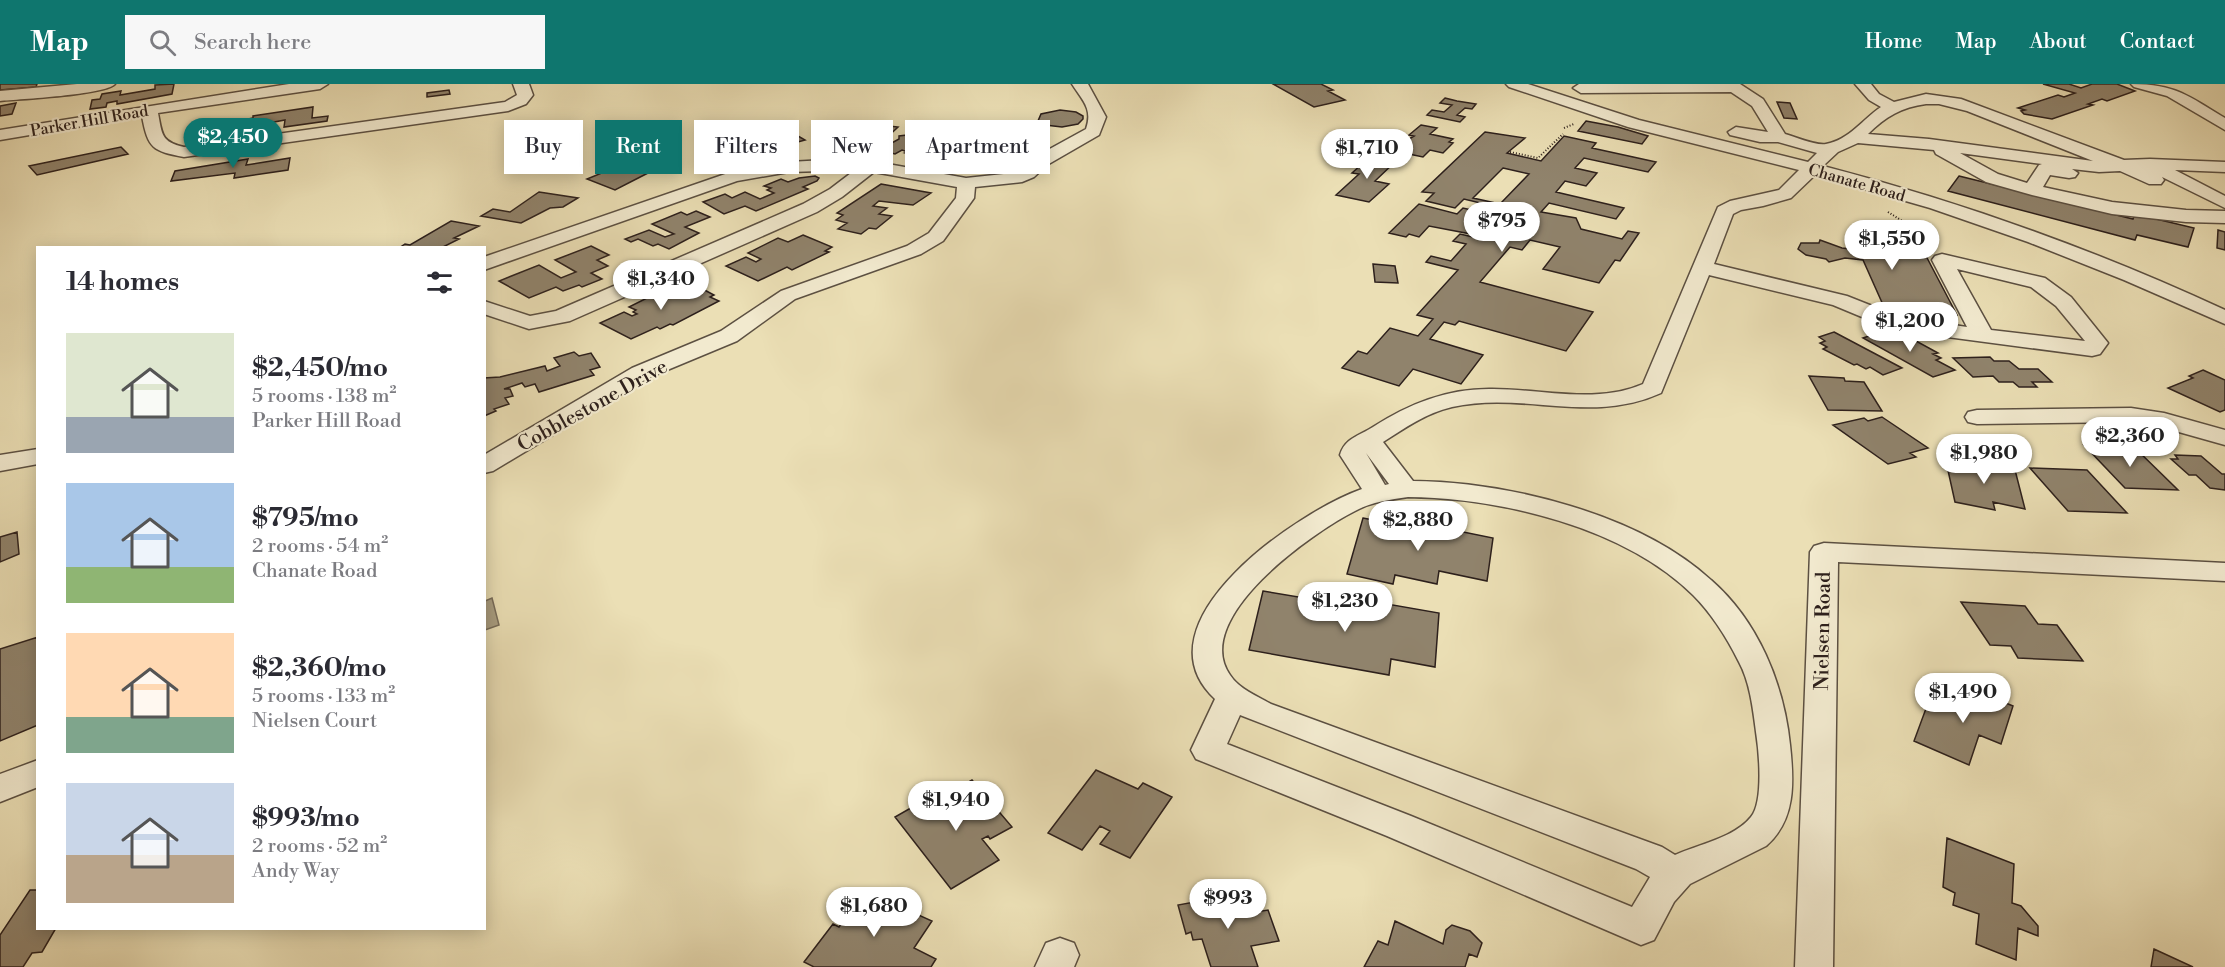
<!DOCTYPE html>
<meta charset="utf-8">
<style>
:root{--surface:#fff;--page:#f7f7f7;--text:#2b2b33;--muted:#7c7c81;--accent:#0f766e}
body{margin:0;font-family:"Libre Bodoni",serif;background:var(--page);color:var(--text);height:100vh;display:flex;flex-direction:column;font-size:22px;white-space:nowrap}
*{box-sizing:border-box;margin:0}
p{font-size:20px;color:var(--muted)}
.icon{flex:none;width:33px;height:33px;fill:none;stroke:currentColor;stroke-width:2;stroke-linecap:round;stroke-linejoin:round}
.map{position:relative;flex:1;overflow:hidden}
.sheet{position:absolute;left:36px;top:162px;width:450px;height:684px;display:flex;flex-direction:column;background:var(--surface);border-radius:0px;box-shadow:0 3px 15px #0003}
.sheet>*{flex:none}
.guide{position:absolute;left:504px;top:36px;width:570px;height:54px;display:flex;gap:12px}
.price{position:absolute;translate:-50% -51px;padding:0 14px;border-radius:21px;background:#fff;color:#222;font-size:20px;line-height:39px;filter:drop-shadow(0 2px 3px #0008)}
.price::after{content:'';position:absolute;left:50%;top:36px;width:18px;height:14px;margin-left:-9px;background:inherit;clip-path:polygon(0 0,100% 0,50% 100%)}
.price.current{background:var(--accent);color:#fff}
ul{padding:0;list-style:none}
li{display:flex;align-items:center;gap:18px;height:150px;padding:0 30px}
li span{display:grid;place-items:center;flex:none;width:168px;height:120px;border-radius:0px;color:#555}
li>.icon{margin-inline-start:auto}
span .icon{width:72px;height:72px;fill:#fffc;stroke-width:1}
li b{font-size:26px}
h2{display:flex;justify-content:space-between;align-items:center;height:72px;padding:0 30px;font-size:26px}
.pill{padding:0 21px;border-radius:0px;background:var(--surface);box-shadow:0 3px 15px #0003;font-size:21px;line-height:54px}
.pill.current{background:var(--accent);color:#fff}
header{display:flex;align-items:center;gap:36px;box-sizing:border-box;height:84px;padding:0 30px;background:var(--accent);color:#fff}
header strong{font-size:28px}
nav{display:flex;gap:33px;margin-inline-start:auto;font-size:21px}
.search{width:420px;height:54px;background:var(--page);display:flex;align-items:center;gap:15px;box-sizing:border-box;padding:0 21px;border-radius:0px;color:var(--muted);font-size:22px}
.map>svg:first-child{display:block}
</style>
<header>
<strong>Map</strong>
<div class="search"><svg class="icon" aria-label="search" viewBox="0 0 24 24"><circle cx="10" cy="10" r="6"/><path d="M15 15l6 6"/></svg>Search here</div>
<nav><a>Home</a><a>Map</a><a>About</a><a>Contact</a></nav>
</header>
<div class="map">
<svg width="2225" height="883" viewBox="0 0 2225 883">
<rect width="100%" height="100%" fill="#ebdfb5"/>
<filter id="stains"><feTurbulence type="fractalNoise" baseFrequency=".00333" numOctaves="4"/><feColorMatrix values="0 0 0 0 .2 0 0 0 0 .09 0 0 0 0 .02 0 0 0 .5 -.17"/></filter>
<radialGradient id="worn" r=".72"><stop offset=".6" stop-color="#630" stop-opacity="0"/><stop offset="1" stop-color="#630" stop-opacity=".3"/></radialGradient>
<path fill="#aa9e81" stroke="#786c59" stroke-width="1.5" d="M492 514 499 541 485 546V517Z"/>
<path fill="#90836c" stroke="#2d201c" stroke-width="1.5" fill-rule="evenodd" d="M0 0H37L36 3 0 6Z
M174 0 172 10 117 20V17L107 19 106 23 90 25 92 16 100 15 102 10 121 7 120 11 155 5V1Z
M1273 0H1321L1333 6 1328 7 1345 16 1314 23Z
M2043 0H2069L2081 4 2092 0H2117L2135 7 2107 17 2102 15 2088 20 2093 21 2052 35 2024 30 2021 27 2025 26 2018 24 2058 11 2064 13 2075 9Z
M449 6 450 10 427 13V9Z
M1445 14 1457 17 1476 20 1472 25 1465 24 1457 31 1465 33 1460 38 1427 31 1432 26 1444 28 1452 21 1440 19Z
M1777 18 1790 19 1797 35 1784 34Z
M16 19 12 30 0 32V22Z
M313 23 312 34 328 32 327 37 284 43 285 36 226 47 219 41 253 34V32Z
M1060 26 1076 28 1083 32V35L1078 40 1062 43 1045 41 1038 37 1041 30Z
M851 37 862 39 898 43 882 58 833 53Z
M1586 37 1618 43 1648 52 1642 60 1578 47Z
M1421 41 1437 44 1430 50 1453 55 1449 58 1453 59 1443 69 1430 66 1423 73 1404 69 1407 66 1396 63 1414 52 1409 51Z
M791 48 805 56 748 72 739 69 744 65 739 61Z
M1485 48 1525 54 1507 69 1541 77 1564 52 1596 59 1592 64 1656 78 1648 88 1584 74 1575 84 1597 89 1586 102 1565 97 1556 108 1624 124 1616 135 1549 119 1541 128 1576 134 1581 145 1622 155 1628 147 1639 149 1620 177 1615 176 1599 199 1543 185 1560 163 1530 156 1522 166 1510 163 1480 198 1593 228 1566 267 1459 237 1455 241 1444 238 1430 255 1483 271 1461 300 1413 285 1399 302 1342 284 1358 267 1367 270 1390 244 1418 252 1433 235 1417 231 1458 186 1426 178 1431 172 1451 177 1466 160 1453 157 1460 150 1473 153 1476 151 1429 142 1419 153 1409 150 1406 153 1389 149 1419 120 1457 130 1463 124 1480 128 1476 132 1491 134 1501 124 1464 115 1455 124 1426 117 1434 109 1422 108ZM1503 84 1529 90 1500 120 1473 114Z
M907 51 912 52V55L947 61 924 74 905 69 908 68 902 66 895 70 879 66 899 55V52Z
M121 63 128 70 37 91 29 82Z
M997 64 1014 67 1003 80H993L987 85H975L973 83 939 77 948 69 985 74Z
M1371 72 1396 77 1375 97 1389 100 1369 118 1336 111 1359 90 1352 89Z
M290 74 288 86 234 94 235 89 171 97 175 87 248 75 246 81Z
M609 86 629 88 635 86 646 90 615 106 587 95Z
M815 92 819 94 817 97 803 103 808 105 756 127 745 122 724 130 703 118 725 110 732 114 745 108 760 115 774 109 767 106 771 104 764 102 781 95 788 98 799 94Z
M1959 92 2133 135 2135 130 2194 144 2188 163 2137 151 2135 156 1948 107Z
M881 100 931 109 913 121 879 117 873 122 887 124 879 130 892 132 876 145 869 144 861 150 838 145 847 139 836 136 843 131 837 129Z
M539 108 578 114 563 123 550 124 521 139 481 132 493 125 510 128Z
M696 127 710 133 685 143 699 149 669 165 658 160 653 162 638 155 631 158 625 155 649 146 665 153 674 150 652 140 681 128 687 131Z
M451 137 479 142 454 154 459 155 441 164H399L405 160 410 161Z
M1874 140 1886 141 1896 145 1906 170 1926 172 1957 231 1884 223 1863 176 1845 174 1829 178 1826 175 1806 171 1798 165 1801 159H1819L1820 156 1842 164 1859 166 1854 157 1872 159 1864 143Z
M2218 146 2225 148V166L2217 164Z
M803 151 832 163 825 167 829 168 792 186 787 183 758 197 726 182 746 173 756 178 761 175 748 169 778 154 788 158Z
M591 162 609 171 597 176 608 182 591 189 602 195 582 203 579 201 563 207 556 203 529 214 499 197 539 181 561 194 576 188 555 176Z
M1373 180 1395 182 1398 199 1375 198Z
M695 201 714 211 710 213 719 217 673 241 670 240 660 245 657 243 631 255 600 239 624 228 632 232 637 230 633 228 636 226 629 223 665 205 676 210Z
M1884 247 1891 251 1896 250 1903 253 1907 252 1938 269 1933 270 1941 274 1936 276 1955 286 1933 293 1863 254Z
M1834 248 1902 284 1883 291 1870 283 1866 285 1857 280 1854 281 1823 265 1827 263 1820 259 1825 257 1819 253Z
M574 268 579 272 591 269 600 283 590 286 594 291 539 308 535 300 525 303 522 299 504 305H510L513 312 505 314 509 320 494 325 496 327 484 332V294L500 293 545 282 547 287 560 282 554 274Z
M1990 273 1994 277H2009L2019 285H2038L2052 298H2032L2037 303H2019L2013 298H1999L1993 292 1973 293 1953 274Z
M2203 286 2225 296V326L2220 328 2168 304 2193 294 2189 292Z
M1809 292 1844 294 1845 297 1864 298 1882 327 1828 326Z
M1882 333 1928 364 1910 369 1916 373 1888 380 1833 341 1864 334 1868 337Z
M2084 361 2134 363 2178 406 2125 404Z
M2175 371 2201 372 2222 390H2225V406L2210 404 2196 391H2189L2171 375H2178Z
M1945 373 2015 386 2025 425 1993 418 1995 426 1955 418Z
M2030 384 2087 386 2127 429 2068 427Z
M1363 434 1403 442 1404 436 1493 454 1487 497 1439 487 1437 500 1395 491 1393 500 1347 490Z
M17 448 19 470 0 478V453Z
M1263 507 1352 522 1353 514 1439 529 1435 583 1391 575 1389 591 1249 566Z
M1961 518 2025 522 2038 540 2057 541 2083 577 2018 574 2011 562 1990 561Z
M38 553V641L0 657V565Z
M1962 601 2013 622 2001 660 1979 651 1969 681 1914 657 1931 611 1954 621Z
M1096 686 1138 705 1143 699 1172 713 1130 774 1100 760 1110 747 1100 742 1082 766 1048 749Z
M972 696 1012 743 990 755 988 752 982 755 999 776 951 805 895 733 930 713 934 718Z
M1947 754 2014 780 2012 819 2021 822 2038 842V852L2018 844 2016 876 1976 860 1979 830 1953 821 1955 809 1943 803Z
M30 806H38V844H56L42 868 32 869 23 883H0V851Z
M865 807 932 837 914 864 936 875 931 883H814L804 878 833 840 839 843Z
M1243 809 1250 829 1268 826 1279 857 1251 862 1258 883H1211L1202 855 1193 856 1191 848 1186 850 1178 821Z
M1395 837 1443 860 1446 846 1452 841 1470 847 1482 859 1477 873 1469 870 1465 883H1364L1378 857 1388 861Z
M2154 865 2193 883H2151Z"/>
<g fill="none" stroke-linecap="round" stroke-linejoin="round">
<defs>
<path id="minor" d="M77 0H115C105 11 19 15 0 17V7Z
M289 0H328L320 5 158 29C162 50 161 58 184 63L505 18 517 11 513 0H529L533 11 526 20 508 27 184 73C153 67 148 65 142 32L0 56V46Z
M1072 0H1088L1106 33 1099 51 1047 81 1034 93 1022 98 975 103 974 114 943 157 921 170 795 215 737 257 648 294 493 387 484 389V371L632 284 721 247 781 207 907 162 929 149 956 114 957 103 874 88 842 113 817 128 570 237 529 245 484 230V217L530 232 556 227 803 120 830 105 855 86 789 88 737 97 484 186V173L734 87 789 78 843 75 871 77 966 94 1013 89 1022 85 1035 73 1086 45C1093 25 1083 17 1072 0Z
M1506 0H1528L1639 36 1808 78 1817 69 1778 58H1760L1730 51 1728 48 1736 43 1768 48 1752 22 1731 8 1581 9 1573 4 1579 0H1740L1763 15 1785 50C1796 53 1816 62 1826 60 1849 56 1863 35 1881 23L1869 16 1855 0H1871L1879 10 1894 18 1926 10 1961 15 2124 76 2150 75 2225 78V88L2175 86 2225 112V124L2162 93 2164 96 2161 100H2149L2120 87 2099 88 2072 85 2078 89 2075 93 2069 94 2050 91 2043 103 2112 118 2186 126 2225 127V139L2186 138 2112 130 2032 111 1986 98 1936 70 1934 66 1858 59 1838 68 1823 82C1961 118 2096 166 2225 226V240L2124 196 2028 158 1930 124 1815 91 1791 114 1763 122 1741 126 1733 130 1714 180 1847 212 1900 233 1967 243 1932 176 1935 172 1942 170 2045 194 2071 213 2108 259 2100 270 2092 272 1917 249 1886 243 1833 221 1709 191 1661 309C1591 341 1523 307 1452 323 1426 329 1405 344 1383 358L1413 397C1509 398 1639 430 1711 496 1758 537 1784 600 1790 661 1794 698 1796 736 1766 762L1690 800 1674 818 1654 856 1641 861 1387 752 1196 675 1191 666 1215 615C1133 539 1299 427 1362 405L1340 371C1345 354 1359 352 1373 343 1409 320 1446 305 1489 305 1539 304 1595 321 1643 300L1718 123 1730 117 1779 106 1799 86 1628 43 1509 3ZM1926 20H1939L1967 27 2093 77 1929 55 1868 50C1885 33 1902 23 1926 20ZM1960 69 2042 80 2039 81 2027 99 1998 90ZM1957 185 2031 203 2056 222 2085 257 1991 246ZM1366 369 1389 400 1385 401ZM1408 413C1501 414 1624 443 1693 511 1712 530 1727 554 1739 578 1750 598 1753 625 1756 648 1759 667 1764 717 1751 733 1734 754 1699 760 1675 771L1662 763 1271 620C1257 612 1239 605 1230 591 1190 534 1313 448 1355 427 1371 418 1389 416 1408 413ZM1240 631 1636 785 1650 793 1632 823 1411 732 1227 660Z
M2131 0C2176 0 2188 12 2225 34V46L2167 12 2134 3Z
M2131 324 2164 329 2225 346V361L2161 343 2131 338 1977 340 1968 338 1965 333 1968 328 1977 326Z
M38 365V380L0 387V371Z
M1824 459 2225 479V497L1838 478 1833 883H1795L1810 468 1814 462Z
M38 676V703L0 718V690Z
M1060 854 1074 859 1079 871 1074 883H1035L1046 859Z"/>
</defs>
<use href="#minor" stroke="#5c5042" stroke-width="3"/>
<path stroke="#2d201c" stroke-width="2" stroke-dasharray="1 2" stroke-linecap="butt" d="M1564 44 1574 40
M1510 68 1538 74 1563 50
M1888 128 1923 150"/>
<path stroke="#2d201c" stroke-width="3" stroke-dasharray="1.5 2" stroke-linecap="butt" d="M1922 149 1929 162"/>
<use href="#minor" fill="#f2eacf" fill-rule="evenodd"/>
</g>
<g text-anchor="middle" stroke-width="4.5" stroke-linejoin="round" paint-order="stroke">
<g font-size="16" fill="#2d201c" stroke="#f2eacf">
<text transform="translate(89 36) rotate(-10)" y="6">Parker Hill Road</text>
<text transform="translate(1857 98) rotate(16)" y="6">Chanate Road</text>
</g>
<g font-size="20" fill="#2d201c" stroke="#f2eacf">
<text transform="translate(592 321) rotate(-29)" y="7">Cobblestone Drive</text>
<text transform="translate(1822 547) rotate(-89)" y="7">Nielsen Road</text>
</g>
</g>
<rect width="100%" height="100%" filter="url(#stains)"/>
<rect width="100%" height="100%" fill="url(#worn)"/>
</svg>
<b class="price current" style="left:233px;top:85px">$2,450</b>
<b class="price" style="left:1367px;top:96px">$1,710</b>
<b class="price" style="left:1502px;top:169px">$795</b>
<b class="price" style="left:1892px;top:187px">$1,550</b>
<b class="price" style="left:661px;top:227px">$1,340</b>
<b class="price" style="left:1910px;top:269px">$1,200</b>
<b class="price" style="left:2130px;top:384px">$2,360</b>
<b class="price" style="left:1984px;top:401px">$1,980</b>
<b class="price" style="left:1418px;top:468px">$2,880</b>
<b class="price" style="left:1345px;top:549px">$1,230</b>
<b class="price" style="left:1963px;top:640px">$1,490</b>
<b class="price" style="left:956px;top:748px">$1,940</b>
<b class="price" style="left:1228px;top:846px">$993</b>
<b class="price" style="left:874px;top:854px">$1,680</b>
<div class="guide">
<a class="pill">Buy</a>
<a class="pill current">Rent</a>
<a class="pill">Filters</a>
<a class="pill">New</a>
<a class="pill">Apartment</a>
</div>
<section class="sheet">
<h2>14 homes<svg class="icon" aria-label="filters" viewBox="0 0 24 24"><path d="M4 7h16M4 17h16"/><circle cx="9" cy="7" r="2"/><circle cx="15" cy="17" r="2"/></svg></h2>
<ul>
<li><span style="background:linear-gradient(#dfe7d0 70%,#9aa5b1 0)"><svg class="icon" aria-label="home" viewBox="0 0 24 24"><path d="M3 11l9-7 9 7M6 9v11h12V9"/></svg></span><div><b>$2,450/mo</b><p>5 rooms · 138 m²</p><p>Parker Hill Road</p></div></li>
<li><span style="background:linear-gradient(#a9c7e8 70%,#8fb573 0)"><svg class="icon" aria-label="home" viewBox="0 0 24 24"><path d="M3 11l9-7 9 7M6 9v11h12V9"/></svg></span><div><b>$795/mo</b><p>2 rooms · 54 m²</p><p>Chanate Road</p></div></li>
<li><span style="background:linear-gradient(#ffd9b3 70%,#7fa58c 0)"><svg class="icon" aria-label="home" viewBox="0 0 24 24"><path d="M3 11l9-7 9 7M6 9v11h12V9"/></svg></span><div><b>$2,360/mo</b><p>5 rooms · 133 m²</p><p>Nielsen Court</p></div></li>
<li><span style="background:linear-gradient(#c9d6e8 60%,#b9a48a 0)"><svg class="icon" aria-label="home" viewBox="0 0 24 24"><path d="M3 11l9-7 9 7M6 9v11h12V9"/></svg></span><div><b>$993/mo</b><p>2 rooms · 52 m²</p><p>Andy Way</p></div></li>
</ul>
</section>
</div>
